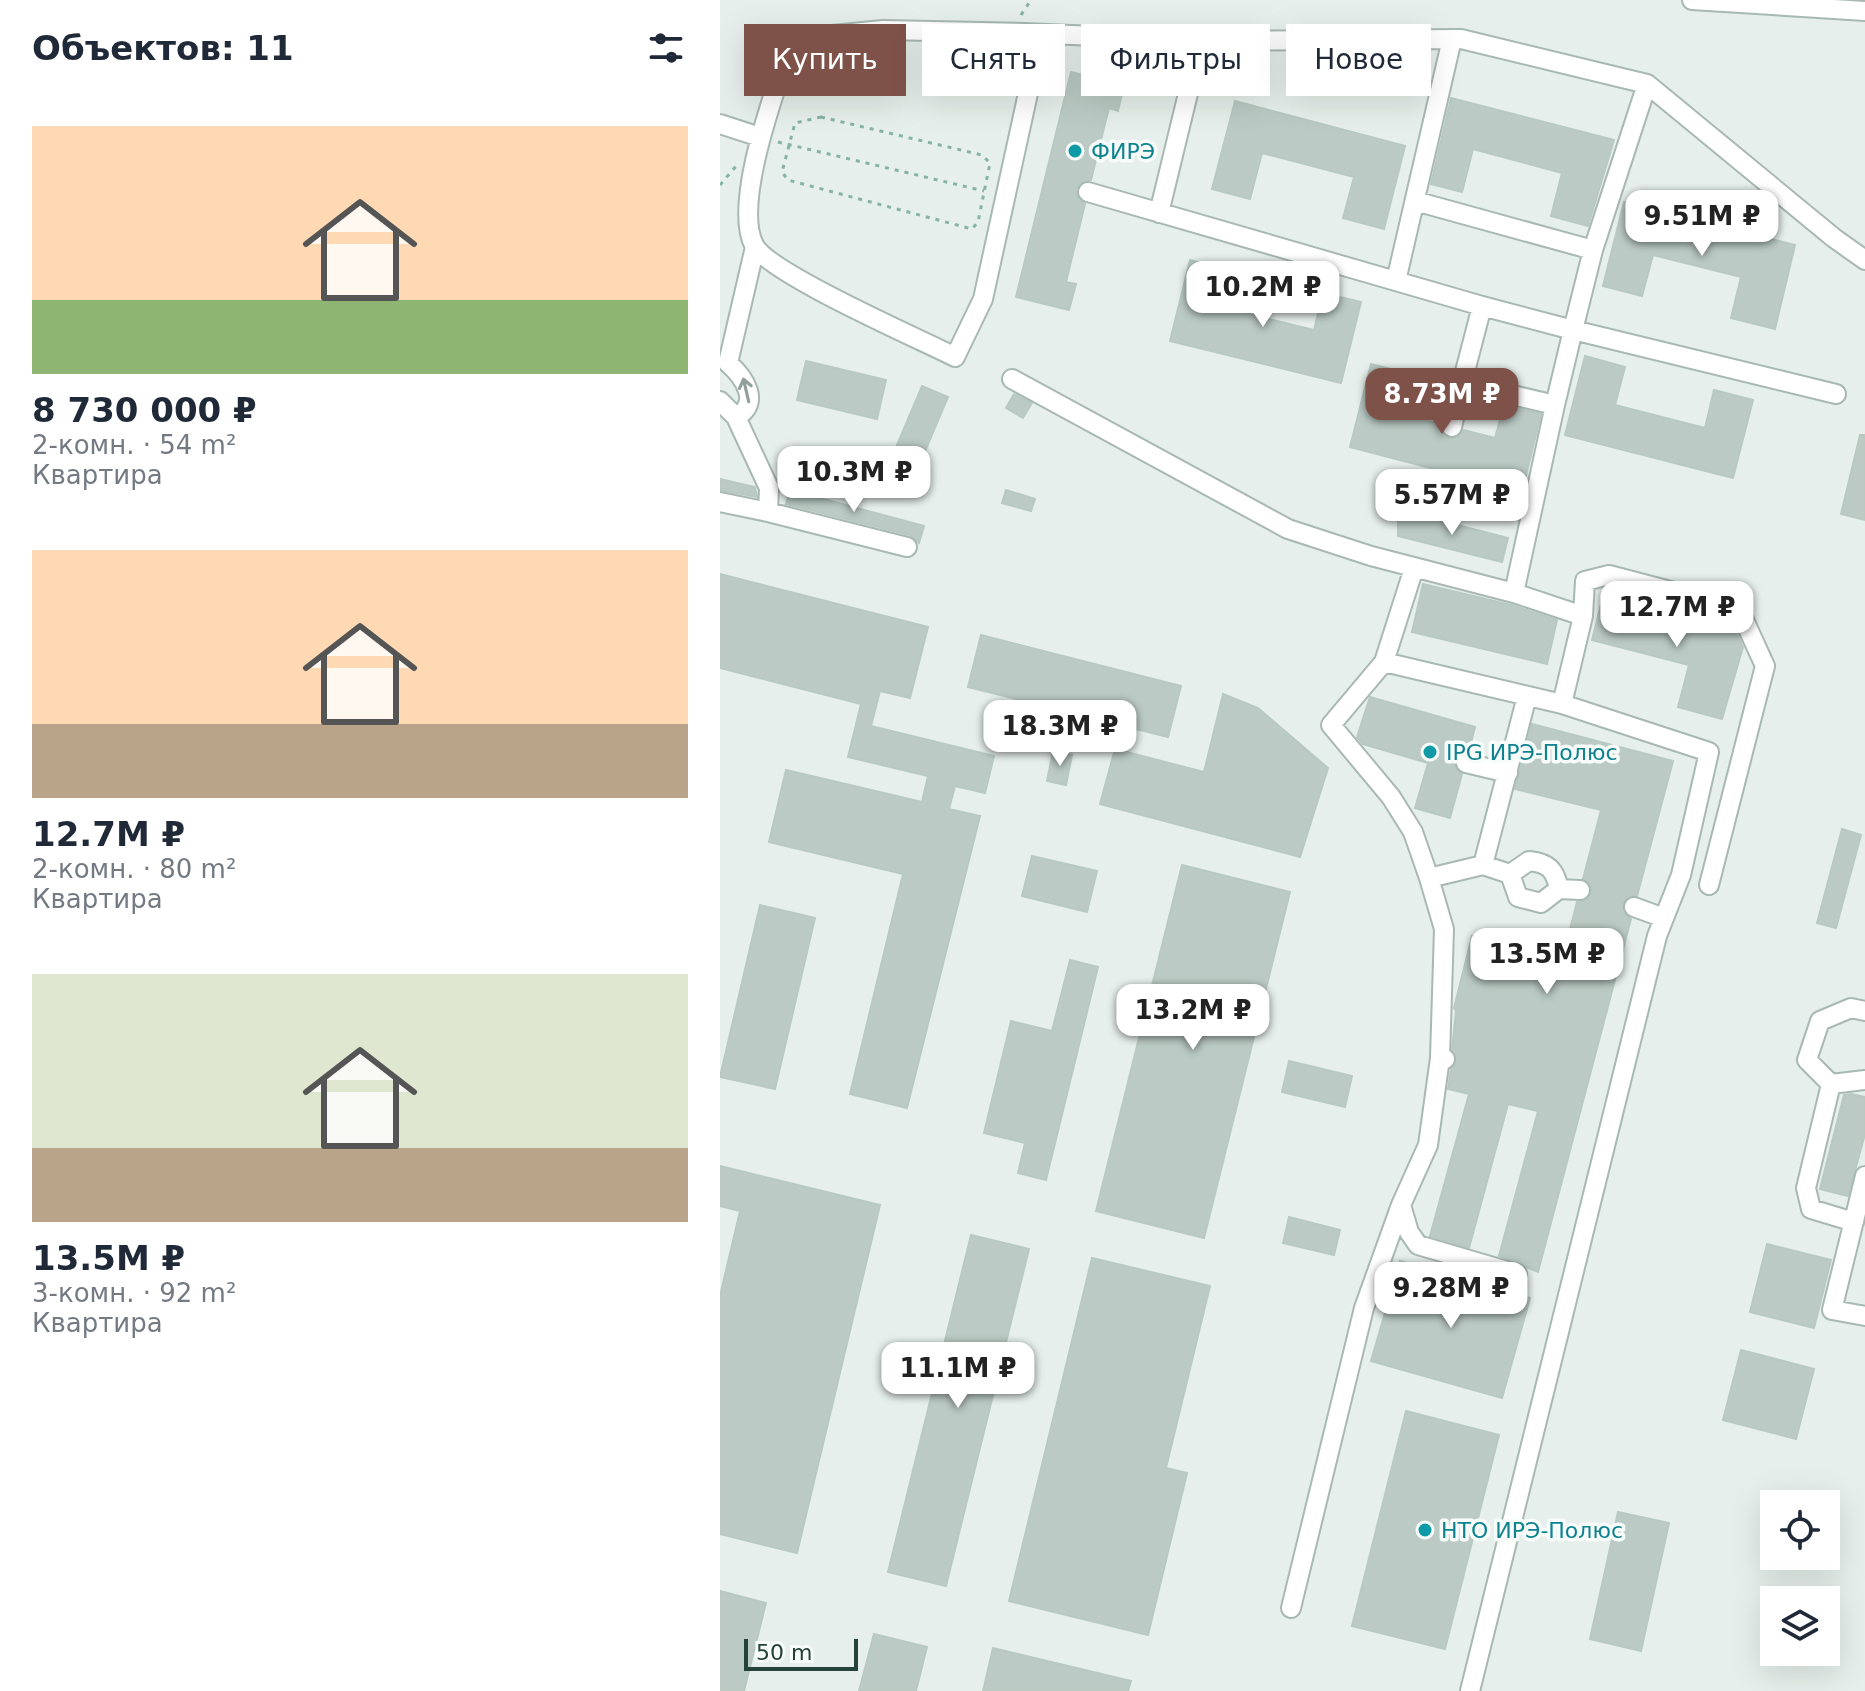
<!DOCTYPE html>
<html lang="ru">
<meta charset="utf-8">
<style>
:root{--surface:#fff;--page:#f2f2f3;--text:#1f2937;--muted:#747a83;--accent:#7f5249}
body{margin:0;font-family:"DejaVu Sans",sans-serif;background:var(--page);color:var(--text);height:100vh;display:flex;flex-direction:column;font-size:30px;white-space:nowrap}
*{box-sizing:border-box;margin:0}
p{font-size:26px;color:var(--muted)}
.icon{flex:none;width:44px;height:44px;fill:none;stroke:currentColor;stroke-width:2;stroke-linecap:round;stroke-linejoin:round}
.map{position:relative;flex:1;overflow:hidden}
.panel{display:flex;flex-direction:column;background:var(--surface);width:720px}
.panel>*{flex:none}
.hud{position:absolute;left:24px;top:24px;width:760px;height:72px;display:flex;gap:16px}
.tools{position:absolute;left:1040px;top:1490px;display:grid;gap:16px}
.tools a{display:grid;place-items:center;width:80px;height:80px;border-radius:0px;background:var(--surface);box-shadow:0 8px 32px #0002;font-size:40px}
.scale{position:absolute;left:24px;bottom:20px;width:114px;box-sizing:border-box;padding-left:8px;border:4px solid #24423a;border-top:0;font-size:22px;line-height:28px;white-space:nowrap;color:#24423a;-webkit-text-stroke:6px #f7fbf9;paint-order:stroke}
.price{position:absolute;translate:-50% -68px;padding:0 18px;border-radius:16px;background:#fff;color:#222;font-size:26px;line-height:52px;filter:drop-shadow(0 2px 4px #0008)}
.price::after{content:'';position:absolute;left:50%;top:48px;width:24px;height:18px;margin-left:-12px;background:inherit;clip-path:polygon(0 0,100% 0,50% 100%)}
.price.on{background:var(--accent);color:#fff}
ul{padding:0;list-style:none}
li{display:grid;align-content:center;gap:16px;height:424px;padding:0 32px}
li span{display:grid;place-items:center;height:248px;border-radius:0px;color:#555}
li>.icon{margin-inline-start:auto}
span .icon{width:144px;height:144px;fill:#fffc;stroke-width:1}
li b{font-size:34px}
h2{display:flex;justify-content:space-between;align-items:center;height:96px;padding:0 32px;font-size:34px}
.tag{padding:0 28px;border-radius:0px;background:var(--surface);box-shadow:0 8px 32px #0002;font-size:28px;line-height:72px}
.tag.on{background:var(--accent);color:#fff}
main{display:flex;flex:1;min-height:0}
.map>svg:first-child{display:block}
</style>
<main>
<section class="panel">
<h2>Объектов: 11<svg class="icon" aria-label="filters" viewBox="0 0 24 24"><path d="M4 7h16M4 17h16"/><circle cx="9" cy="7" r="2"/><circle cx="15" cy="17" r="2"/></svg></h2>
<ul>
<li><span style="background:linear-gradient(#ffd9b3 70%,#8fb573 0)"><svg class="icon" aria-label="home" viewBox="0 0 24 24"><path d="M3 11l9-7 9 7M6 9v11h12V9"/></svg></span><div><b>8 730 000 ₽</b><p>2-комн. · 54 m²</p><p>Квартира</p></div></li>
<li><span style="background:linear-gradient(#ffd9b3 70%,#b9a48a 0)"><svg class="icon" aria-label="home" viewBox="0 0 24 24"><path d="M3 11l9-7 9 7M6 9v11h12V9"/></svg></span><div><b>12.7M ₽</b><p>2-комн. · 80 m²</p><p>Квартира</p></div></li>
<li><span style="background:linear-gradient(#dfe7d0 70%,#b9a48a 0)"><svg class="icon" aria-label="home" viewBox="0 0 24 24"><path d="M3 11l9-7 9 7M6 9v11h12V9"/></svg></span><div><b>13.5M ₽</b><p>3-комн. · 92 m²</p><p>Квартира</p></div></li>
</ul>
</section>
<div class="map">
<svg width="1145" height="1691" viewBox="0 0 1145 1691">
<rect width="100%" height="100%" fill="#e6efeb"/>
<path fill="#bbcac4" stroke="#b8c9c2" stroke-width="2" d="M351 72 404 85 398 111 389 108 371 180 360 183 356 189 359 200 365 204 346 282 356 284 349 310 296 297Z
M731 98 894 140 868 226 831 216 842 173 753 149 742 192 711 184Z
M515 101 685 146 664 229 623 218 634 177 542 153 530 199 492 189Z
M904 202 1075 245 1055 329 1011 318 1021 277 933 255 922 296 883 286Z
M470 260 512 271 503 308 594 330 603 293 641 302 621 383 450 341Z
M865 356 905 367 895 405 985 428 994 390 1033 400 1013 478 845 435Z
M86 361 166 380 157 419 77 400Z
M651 364 694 375 684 414 720 424 721 431 729 438H736L744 430 775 438 784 405 821 414 802 492 630 447Z
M202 386 228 397 192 482 166 471Z
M294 394 312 403 303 418 286 408Z
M1140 435H1145V520L1121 514Z
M0 479 35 487 37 497 0 490Z
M70 490 204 526 199 543 190 535 66 504Z
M286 490 315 499 311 511 282 503Z
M686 512 788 538 782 562 678 536V519L683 520Z
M0 574 208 627 190 698 160 691 151 726 274 756 265 793 235 786 229 809 260 816 187 1108 130 1094 183 874 49 842 66 770 202 802 208 776 128 757 141 704 0 668Z
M703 584 791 605 837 620 827 664 692 632Z
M883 596 1015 630 1023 647 1002 719 958 707 969 665 872 640Z
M261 635 461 686 448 737 248 687Z
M503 694 538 708 608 768 580 857 380 804 395 749 484 772Z
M650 697 755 727 749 751 742 752 735 759V767L742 774 730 818 695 808 708 763 643 744 637 737Z
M812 724 953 761 917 896 907 897 903 904 904 914 911 919 818 1272 779 1256 818 1111 788 1104 749 1248 710 1236 749 1094 728 1089 731 1069 737 1061 732 1050 736 1011 734 1008 752 936 842 960 857 902 866 900 872 891 870 884 863 879 881 810 795 789Z
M333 751 352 755 346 785 327 781Z
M1122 829 1141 835 1116 928 1097 923Z
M312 856 377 871 367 912 302 896Z
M462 865 570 892 484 1238 376 1211Z
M40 905 95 918 55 1089 0 1077Z
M350 960 378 967 326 1180 298 1173 305 1143 264 1133 291 1021 332 1031Z
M569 1061 632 1076 625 1107 562 1092Z
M1131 1094 1145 1097V1134L1128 1196 1100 1189 1124 1095Z
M0 1166 160 1205 77 1553 0 1534V1296L20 1211 0 1206Z
M569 1217 620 1230 614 1255 563 1243Z
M251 1235 309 1249 226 1586 168 1572Z
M1047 1244 1111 1260 1094 1328 1030 1312Z
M372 1258 490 1286 446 1468 467 1473 428 1635 289 1601Z
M680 1261 810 1298 782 1398 651 1361Z
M1021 1350 1094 1369 1076 1439 1003 1420Z
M686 1411 779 1435 725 1649 632 1626Z
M898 1512 949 1523 921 1651 870 1639Z
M0 1591 46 1603 24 1691H0Z
M154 1634 207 1647 196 1691H139Z
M273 1648 411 1681 408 1691H263Z"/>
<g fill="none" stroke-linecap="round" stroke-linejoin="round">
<defs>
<path id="minor" d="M972 0 1145 11
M163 30 304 33 312 75 263 299 235 357C200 339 48 273 34 245 13 204 54 94 68 51L92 37Z
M304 33 494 41 741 39 927 84 1114 238 1145 260
M0 124 40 137
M368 192 762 306 742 383
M695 201 873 250 853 330 1116 394
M439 213 481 40
M873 250 927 84
M676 281 732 39
M762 306 853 330 835 405
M8 363 35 247
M8 363C24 377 42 403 16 417
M292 379 568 529 651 556 794 593
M0 401 16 417 49 488 48 512 187 547
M732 427 742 383 835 405 794 593 863 616 842 704
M0 502 48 512
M694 568 664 662 611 725 671 797 693 832 709 878
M863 616 865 581 889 575 1019 609 1045 666 989 885
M664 662 842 704 989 752 961 875 937 936 750 1691
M746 763 788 773
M763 865 807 696
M790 874 809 861C829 863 835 870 839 889
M914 907 944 918
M720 1058 708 1145 681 1205 689 1232 698 1245 797 1274
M725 1059 720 1058 724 929 709 878 763 865 790 874 798 897 821 903 839 889 860 890
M1111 1084 1145 1080
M1145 1176 1112 1310 1145 1316
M1134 1222 1091 1209 1086 1188 1111 1084 1087 1060 1100 1021 1131 1008 1145 1011
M571 1608 644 1308 681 1205"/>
</defs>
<use href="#minor" stroke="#a8b8b2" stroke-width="22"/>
<path stroke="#86b3a5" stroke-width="3" stroke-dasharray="4 6" stroke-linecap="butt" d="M301 15 311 0
M101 117 262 155 270 163 258 222 252 229 68 180 62 172 75 123Z
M58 142 264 191
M0 185 17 165"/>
<use href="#minor" stroke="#fff" stroke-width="18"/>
</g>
<defs><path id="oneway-shaft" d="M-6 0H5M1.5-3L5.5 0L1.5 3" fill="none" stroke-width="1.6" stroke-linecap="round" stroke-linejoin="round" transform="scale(2)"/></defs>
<use stroke="#92a09c" href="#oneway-shaft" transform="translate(26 390) rotate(-103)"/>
<g fill="#0f9aa8" stroke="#f7fbf9" stroke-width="3">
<circle cx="355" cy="151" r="8"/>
<circle cx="710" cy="752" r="8"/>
<circle cx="705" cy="1530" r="8"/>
</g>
<g text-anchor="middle" stroke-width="7" stroke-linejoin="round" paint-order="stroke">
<g font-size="22" fill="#0d838f" stroke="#f7fbf9" text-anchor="start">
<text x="371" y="159">ФИРЭ</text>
<text x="726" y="760">IPG ИРЭ-Полюс</text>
<text x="721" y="1538">НТО ИРЭ-Полюс</text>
</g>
</g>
</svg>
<div class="tools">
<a><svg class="icon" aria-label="locate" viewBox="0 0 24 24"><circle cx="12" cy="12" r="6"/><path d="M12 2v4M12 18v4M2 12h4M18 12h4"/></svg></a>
<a><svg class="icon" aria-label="layers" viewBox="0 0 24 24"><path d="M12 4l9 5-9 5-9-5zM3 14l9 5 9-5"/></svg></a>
</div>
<div class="scale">50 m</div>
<b class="price" style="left:982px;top:258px">9.51M ₽</b>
<b class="price" style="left:543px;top:329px">10.2M ₽</b>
<b class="price on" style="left:722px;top:436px">8.73M ₽</b>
<b class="price" style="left:134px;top:514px">10.3M ₽</b>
<b class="price" style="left:732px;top:537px">5.57M ₽</b>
<b class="price" style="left:957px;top:649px">12.7M ₽</b>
<b class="price" style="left:340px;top:768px">18.3M ₽</b>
<b class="price" style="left:827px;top:996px">13.5M ₽</b>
<b class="price" style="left:473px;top:1052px">13.2M ₽</b>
<b class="price" style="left:731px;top:1330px">9.28M ₽</b>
<b class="price" style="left:238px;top:1410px">11.1M ₽</b>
<div class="hud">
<a class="tag on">Купить</a>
<a class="tag">Снять</a>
<a class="tag">Фильтры</a>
<a class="tag">Новое</a>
</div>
</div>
</main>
